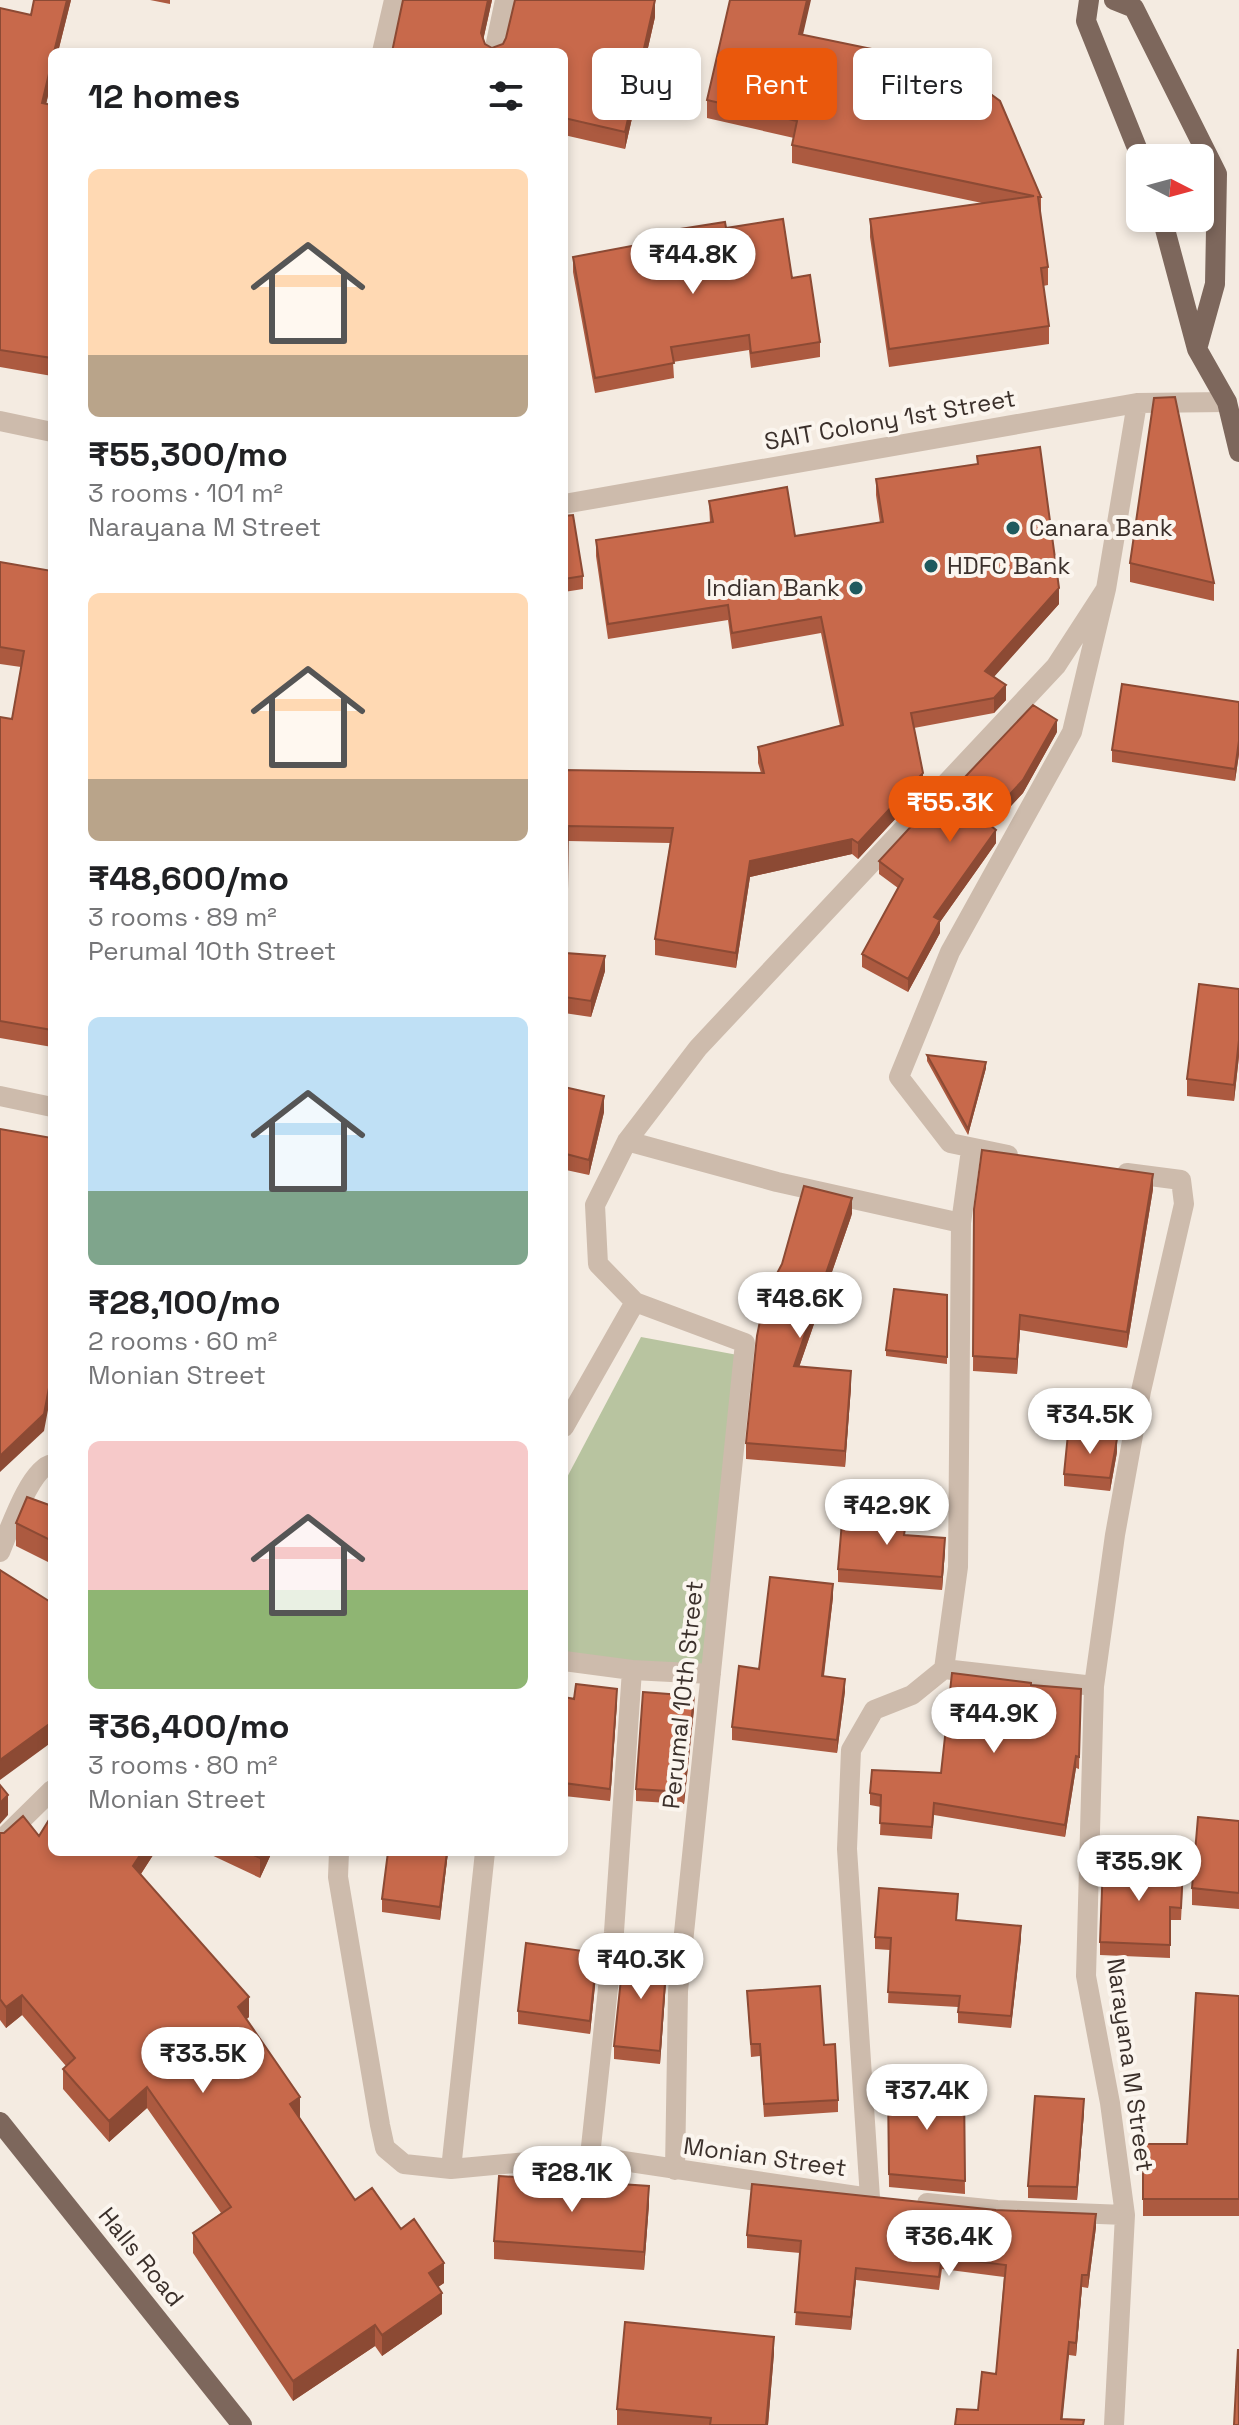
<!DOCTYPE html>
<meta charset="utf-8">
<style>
:root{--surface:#fff;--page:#f6f6f6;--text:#202124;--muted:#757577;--accent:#ea580c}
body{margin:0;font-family:"Space Grotesk",sans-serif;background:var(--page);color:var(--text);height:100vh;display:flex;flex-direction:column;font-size:30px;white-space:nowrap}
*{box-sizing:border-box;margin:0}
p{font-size:26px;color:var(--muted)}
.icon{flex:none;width:44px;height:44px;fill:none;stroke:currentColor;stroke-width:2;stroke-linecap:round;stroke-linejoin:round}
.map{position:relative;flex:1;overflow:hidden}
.drawer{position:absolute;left:48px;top:48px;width:520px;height:1808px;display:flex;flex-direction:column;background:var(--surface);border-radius:12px;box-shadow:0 4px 12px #0003}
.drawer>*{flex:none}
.banner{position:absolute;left:592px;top:48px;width:526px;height:72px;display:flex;gap:16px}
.needle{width:52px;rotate:96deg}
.controls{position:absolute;left:1126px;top:144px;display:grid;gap:16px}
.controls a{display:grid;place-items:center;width:88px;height:88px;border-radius:12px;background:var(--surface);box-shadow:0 4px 12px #0003;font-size:40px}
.price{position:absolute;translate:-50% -68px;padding:0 18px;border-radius:28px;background:#fff;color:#222;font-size:26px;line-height:52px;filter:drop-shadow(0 2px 4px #0008)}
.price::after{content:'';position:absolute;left:50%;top:48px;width:24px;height:18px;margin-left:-12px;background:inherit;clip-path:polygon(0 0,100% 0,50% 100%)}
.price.selected{background:var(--accent);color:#fff}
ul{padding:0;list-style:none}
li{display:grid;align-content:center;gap:16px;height:424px;padding:0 40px}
li span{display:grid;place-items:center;height:248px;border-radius:12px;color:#555}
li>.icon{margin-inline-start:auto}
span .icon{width:144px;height:144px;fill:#fffc;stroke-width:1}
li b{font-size:34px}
h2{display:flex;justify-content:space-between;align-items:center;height:96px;padding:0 40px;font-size:34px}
.tag{padding:0 28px;border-radius:12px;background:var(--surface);box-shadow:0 4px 12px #0003;font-size:28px;line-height:72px}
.tag.selected{background:var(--accent);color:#fff}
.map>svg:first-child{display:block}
</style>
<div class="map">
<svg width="1239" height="2425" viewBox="0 0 1239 2425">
<rect width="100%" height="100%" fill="#f4ebe1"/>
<path fill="#b8c4a0" d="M641 1337 743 1356 705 1670 564 1658V1483Z"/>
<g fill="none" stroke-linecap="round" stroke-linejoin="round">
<path stroke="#cdbbac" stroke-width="20" d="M382 52 394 0
M494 52 505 0
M0 421 52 432
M564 504 1137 403 1227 402
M0 1096 52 1107
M627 1141 777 1182 961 1223
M1008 1155 950 1143 899 1077 950 952 1072 732 1106 589
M635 1302 745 1343 678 1991 675 2170
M564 1427 635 1302 598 1264 595 1205 627 1141 698 1048 1056 666 1106 589 1137 403
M0 1552C9 1531 30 1468 52 1464
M564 1661 632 1670 711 1674
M944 1669 958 1567 961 1223 971 1150
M0 1841 52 1790
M339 1852 338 1877 380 2125 385 2148 404 2164 451 2169 590 2156 863 2197
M590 2156 614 1932 632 1670
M451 2169 485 1852
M870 2198 847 1849 851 1750 874 1710 912 1695 944 1669 1094 1686
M927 2203 997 2210 1125 2215
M1114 2425 1125 2215 1110 2103 1086 1976 1094 1686 1115 1535 1141 1391 1184 1204 1181 1180 1127 1173"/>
<path stroke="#7d675c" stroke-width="20" d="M1089 0 1086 21 1141 158
M1114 0 1134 8 1217 174 1215 284 1197 349
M1162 218 1197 349 1227 402 1239 452
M0 2122 242 2425"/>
</g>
<path fill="#ac5a40" d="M71 0 58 52H52V79L46 104 52 105V376L0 367V8L31 15Z
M150 0H170V4Z
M403 0H492L483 40 485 44 492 48 655 17 625 149 564 135V52H392Z
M803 34 1041 197V216L1048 267V285L1043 286 1049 326V344L889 367 870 237V219L982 203 792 163V145L794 138 707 118V100Z
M726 228 792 278 820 342V357L751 368 749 350 673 362 674 378 595 393 573 272V257L667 239V231Z
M977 456 1059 604 993 677 1006 700 994 713 914 728 923 789 858 859 852 854 750 877 736 968 655 955V939L670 843 568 841 566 953 605 971 591 1017 564 1013V770L761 773 758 763V747L840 726 821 633 732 649 728 620 608 639 596 556V540L710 523 709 501 795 536 880 523 876 495V479L977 464Z
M564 516 583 576V589L564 592Z
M0 562 52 571V1047L0 1038V717L12 719 21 667 0 664Z
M1130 563 1214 583V601L1130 582Z
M1239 702V754L1235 781 1112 762V750Z
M1057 732 1023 793 991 827 996 843 940 922V933L908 992 862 967V954L898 888 879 874V861L931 813Z
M1239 989V1056L1234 1101 1187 1096V1079Z
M927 1055 986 1068 968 1135 927 1061Z
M564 1087 604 1112 589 1175 566 1170 564 1173Z
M1153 1189 1127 1348 1020 1330 1017 1374 973 1371 974 1209Z
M852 1214 799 1367 851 1387 845 1467 746 1459V1443Z
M947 1295V1364L886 1356V1350Z
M1117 1452 1110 1491 1064 1486V1474Z
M52 1506V1564L16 1546V1523Z
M877 1519 906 1535 945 1550 942 1590 838 1582V1569Z
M833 1597 824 1676 845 1691 837 1753 732 1740V1727L759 1669Z
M1031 1685 1081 1689 1079 1769 1076 1768 1065 1837 934 1815 932 1839 880 1835 881 1807 870 1805V1793L941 1773Z
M564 1697 617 1702 610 1801 564 1796Z
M694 1709 684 1804 636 1801V1789Z
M1239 1821V1909L1192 1905V1888Z
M0 1833 52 1852H155L141 1874 249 2017 246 2019 300 2118 355 2200 401 2229 444 2283 438 2287 442 2314 382 2356 375 2346 293 2401 193 2253V2233L221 2213 147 2108 109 2142 63 2089V2069L66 2066 22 2015 6 2028 0 2020Z
M205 1852H272L260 1878Z
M448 1852 440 1920 382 1912V1899Z
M1183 1881 1181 1920H1170V1958L1100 1955V1942Z
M958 1905 956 1920 1021 1938 1011 2028 958 2023V2007L888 2003 890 1950 875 1949V1937Z
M597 1966 590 2034 518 2024V2011Z
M667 1967 660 2064 614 2059V2046Z
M747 1991 838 2100V2112L764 2117 760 2056 751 2057Z
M1239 1996V2216H1143V2144H1187Z
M888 2087H964L965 2194 889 2187Z
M1084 2112 1077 2200 1028 2198V2186Z
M649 2204 644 2270 494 2259V2241Z
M1096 2227 1088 2288 1082 2287 1076 2356 1069 2355 978 2410 996 2374 1004 2277 942 2269 939 2290 856 2280 851 2330 795 2325 800 2253 747 2248V2235Z
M774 2353 768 2425H617V2409Z"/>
<path fill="#8c4a34" d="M67 0H71L58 52H54Z
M488 0H492L481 50V33Z
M655 0V17L625 149V132Z
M807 0H811L799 52V34Z
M52 61V79L42 121V103Z
M1059 588V604L985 687V671Z
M1006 685V700L994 713V698Z
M1057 720V732L1023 793 985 834V821Z
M1239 741V754L1235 781V769Z
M923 773V789L858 859V843Z
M996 830V843L940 922V933L908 992V979L934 917Z
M852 839V854L750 877 736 968V953L750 861Z
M605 956V971L591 1017V1001Z
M1239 1040V1056L1234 1101V1085Z
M986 1062V1068L968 1135V1129Z
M604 1096V1112L589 1175V1160Z
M566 1154V1170L564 1173V1158Z
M1153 1174V1189L1127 1348V1332Z
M852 1198V1214L794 1382V1366Z
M1020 1315V1330L1017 1374V1359Z
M851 1371V1387L845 1467V1451Z
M52 1372V1389L44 1431 0 1472V1456Z
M1117 1439V1452L1110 1491V1478Z
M945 1538V1550L942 1590V1577Z
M833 1584V1597L822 1689V1676Z
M845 1679V1691L837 1753V1740Z
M617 1689V1702L610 1801V1789Z
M694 1696V1709L684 1804V1792Z
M52 1722V1742L0 1780V1760Z
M1076 1756V1768L1065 1837V1825Z
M8 1795V1815L0 1824V1803Z
M142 1852H155L133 1886V1866Z
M263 1852H272L260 1878V1858Z
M447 1852H448L440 1920V1907Z
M1021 1926V1938L1011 2028V2016Z
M597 1953V1966L590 2034V2021Z
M667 1955V1967L660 2064V2051Z
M22 1995V2015L6 2028V2007Z
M249 1997V2017L238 2027V2007Z
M147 2087V2108L109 2142V2121Z
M300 2097V2118L290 2125V2104Z
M1084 2099V2112L1077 2200V2187Z
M649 2186V2204L644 2270V2252Z
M1096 2214V2227L1088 2288V2275Z
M444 2263V2283L429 2293V2273Z
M856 2268V2280L851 2330V2317Z
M1082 2275V2287L1076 2356V2343Z
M442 2293V2314L382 2356V2335Z
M375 2325V2346L293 2401V2381Z
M774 2337V2353L768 2425H766Z
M1069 2342V2355L1062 2425 1061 2419Z"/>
<path fill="#c8694b" stroke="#8c4a34" stroke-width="2" d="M34 0H67L54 52H52V61L42 103 52 105V358L0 350V8L31 15Z
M403 0H488L481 33 485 44 492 48 503 44 506 38 515 0H655L625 132 564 118V52H392Z
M730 0H807L799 34 930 61 932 51 1000 101 1041 197H1038L1048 267 1041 268 1049 326 889 349 870 219 1034 196 792 145 797 121 707 100Z
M783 219 792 278 810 275 820 342 751 353 749 335 671 347 674 363 595 378 573 257 669 239 667 231 725 222 726 228Z
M1175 397 1214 583 1130 563 1154 398Z
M1040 447 1059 588 985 671 1006 685 994 698 911 713 923 773 858 843 852 839 750 861 736 953 655 939 673 828 568 826 566 953 605 956 591 1001 564 997V770L764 773 758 747 843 725 821 617 732 633 728 605 608 624 596 540 713 522 709 501 787 487 795 536 883 522 876 479 978 464 977 456Z
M573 515 583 576 564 579V516Z
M0 562 52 571V1030L0 1021V717L12 719 24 651 0 647Z
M1122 684 1239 702V741L1235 769 1112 750Z
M1033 705 1057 720 1023 780 985 821 996 830 934 917 940 920 908 979 862 954 903 879 879 861 929 807 931 813Z
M1199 984 1239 989V1040L1234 1085 1187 1079Z
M927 1055 986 1062 968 1129Z
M564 1087 604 1096 589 1160 566 1154 564 1158Z
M0 1129 52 1138V1372L44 1414 0 1456Z
M982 1150 1153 1174 1127 1332 1020 1315 1017 1359 973 1356 974 1209Z
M804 1186 852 1198 794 1366 851 1371 845 1451 746 1443 757 1336 765 1296 782 1264Z
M894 1289 947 1295V1357L886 1350Z
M1068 1434 1117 1439 1110 1478 1064 1474Z
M27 1497 52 1506V1541L16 1523Z
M843 1510 877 1513V1519L906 1522 904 1535 945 1538 942 1577 838 1569Z
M0 1570 52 1603V1722L0 1760Z
M770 1577 833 1584 822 1676 845 1679 837 1740 732 1727 739 1666 759 1669Z
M952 1673 1031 1683V1685L1081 1689 1079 1757 1076 1756 1065 1825 934 1803 932 1827 880 1823 881 1795 870 1793 872 1770 941 1773Z
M576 1684 617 1689 610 1789 564 1783V1697L574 1699Z
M643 1692 694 1696 684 1792 636 1789Z
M0 1785 8 1795 0 1803Z
M52 1815V1852H142L133 1866 249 1997 238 2007 300 2097 290 2104 355 2200 372 2188 401 2229 414 2219 444 2263 429 2273 442 2293 382 2335 375 2325 293 2381 193 2233 231 2207 147 2087 109 2121 63 2069 75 2058 22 1995 6 2007 0 1999V1833H4L23 1816 39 1836Z
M1198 1817 1239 1821V1893L1192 1888Z
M247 1852H263L260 1858Z
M388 1852H447L440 1907 382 1899Z
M1103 1864 1183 1868 1181 1908 1170 1907V1945L1100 1942Z
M879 1888 958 1894 956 1920 1021 1926 1011 2016 958 2012 960 1996 888 1992 891 1938 875 1937Z
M526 1943 597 1953 590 2021 518 2011Z
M624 1950 667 1955 660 2051 614 2046Z
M820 1986 824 2045 835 2044 838 2100 764 2104 760 2044H751L747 1991Z
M1196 1993 1239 1996V2199H1143V2144H1187Z
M888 2087H964L965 2181 889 2174Z
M1035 2096 1084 2099 1077 2187 1028 2186Z
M499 2176 649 2186 644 2252 494 2241Z
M752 2184 996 2210 1096 2214 1088 2275H1082L1076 2343 1069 2342 1061 2419 1084 2420 1083 2425H955L957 2409 978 2410 982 2372 996 2374 1006 2265 942 2257 939 2277 856 2268 851 2317 795 2312 801 2241 747 2235Z
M625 2322 774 2337 766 2425H710L711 2418 617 2409Z
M1238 2349 1239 2425H1234Z"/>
<g fill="#1f5a5e" stroke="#fbf5ee" stroke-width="3">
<circle cx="1013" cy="528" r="8"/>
<circle cx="931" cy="566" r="8"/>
<circle cx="856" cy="588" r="8"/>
</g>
<g text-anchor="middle" stroke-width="8" stroke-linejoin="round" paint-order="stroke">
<g font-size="24" fill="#3b302b" stroke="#fbf5ee">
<text transform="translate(890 420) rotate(-10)" y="8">SAIT Colony 1st Street</text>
<text transform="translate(683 1695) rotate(-84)" y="8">Perumal 10th Street</text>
<text transform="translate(1130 2065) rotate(82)" y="8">Narayana M Street</text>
<text transform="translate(765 2157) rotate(8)" y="8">Monian Street</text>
<text transform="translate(141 2257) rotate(51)" y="8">Halls Road</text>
</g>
<g font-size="24" fill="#3b302b" stroke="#fbf5ee" text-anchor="start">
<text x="1029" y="536">Canara Bank</text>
<text x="947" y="574">HDFC Bank</text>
<text x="840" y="596" text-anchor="end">Indian Bank</text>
</g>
</g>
</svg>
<div class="controls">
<a><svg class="needle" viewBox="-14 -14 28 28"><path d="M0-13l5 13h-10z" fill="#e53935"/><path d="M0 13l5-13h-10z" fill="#757577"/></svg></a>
</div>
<b class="price" style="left:693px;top:296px">₹44.8K</b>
<b class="price selected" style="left:950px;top:844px">₹55.3K</b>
<b class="price" style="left:800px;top:1340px">₹48.6K</b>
<b class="price" style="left:1090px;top:1456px">₹34.5K</b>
<b class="price" style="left:887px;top:1547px">₹42.9K</b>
<b class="price" style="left:994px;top:1755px">₹44.9K</b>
<b class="price" style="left:1139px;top:1903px">₹35.9K</b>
<b class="price" style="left:641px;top:2001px">₹40.3K</b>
<b class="price" style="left:203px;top:2095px">₹33.5K</b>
<b class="price" style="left:927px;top:2132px">₹37.4K</b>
<b class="price" style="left:572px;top:2214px">₹28.1K</b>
<b class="price" style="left:949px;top:2278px">₹36.4K</b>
<div class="banner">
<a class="tag">Buy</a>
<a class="tag selected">Rent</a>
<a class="tag">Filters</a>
</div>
<section class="drawer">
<h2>12 homes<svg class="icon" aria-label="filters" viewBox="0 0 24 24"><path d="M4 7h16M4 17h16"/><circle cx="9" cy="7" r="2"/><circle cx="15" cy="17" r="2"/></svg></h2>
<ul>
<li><span style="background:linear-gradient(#ffd9b3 75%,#b9a48a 0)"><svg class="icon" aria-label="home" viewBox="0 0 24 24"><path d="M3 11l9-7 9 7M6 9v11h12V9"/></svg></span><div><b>₹55,300/mo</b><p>3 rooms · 101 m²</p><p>Narayana M Street</p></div></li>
<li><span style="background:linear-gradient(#ffd9b3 75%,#b9a48a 0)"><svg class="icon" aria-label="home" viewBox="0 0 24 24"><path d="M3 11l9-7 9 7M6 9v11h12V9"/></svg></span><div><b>₹48,600/mo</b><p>3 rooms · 89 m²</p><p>Perumal 10th Street</p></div></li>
<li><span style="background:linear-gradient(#bfe0f5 70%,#7fa58c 0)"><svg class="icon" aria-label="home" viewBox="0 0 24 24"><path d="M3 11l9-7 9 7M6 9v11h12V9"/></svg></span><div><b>₹28,100/mo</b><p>2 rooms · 60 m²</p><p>Monian Street</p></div></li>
<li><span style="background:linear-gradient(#f6c9c9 60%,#8fb573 0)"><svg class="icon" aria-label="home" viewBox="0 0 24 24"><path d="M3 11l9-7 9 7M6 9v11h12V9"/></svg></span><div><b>₹36,400/mo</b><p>3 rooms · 80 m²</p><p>Monian Street</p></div></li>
</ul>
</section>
</div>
